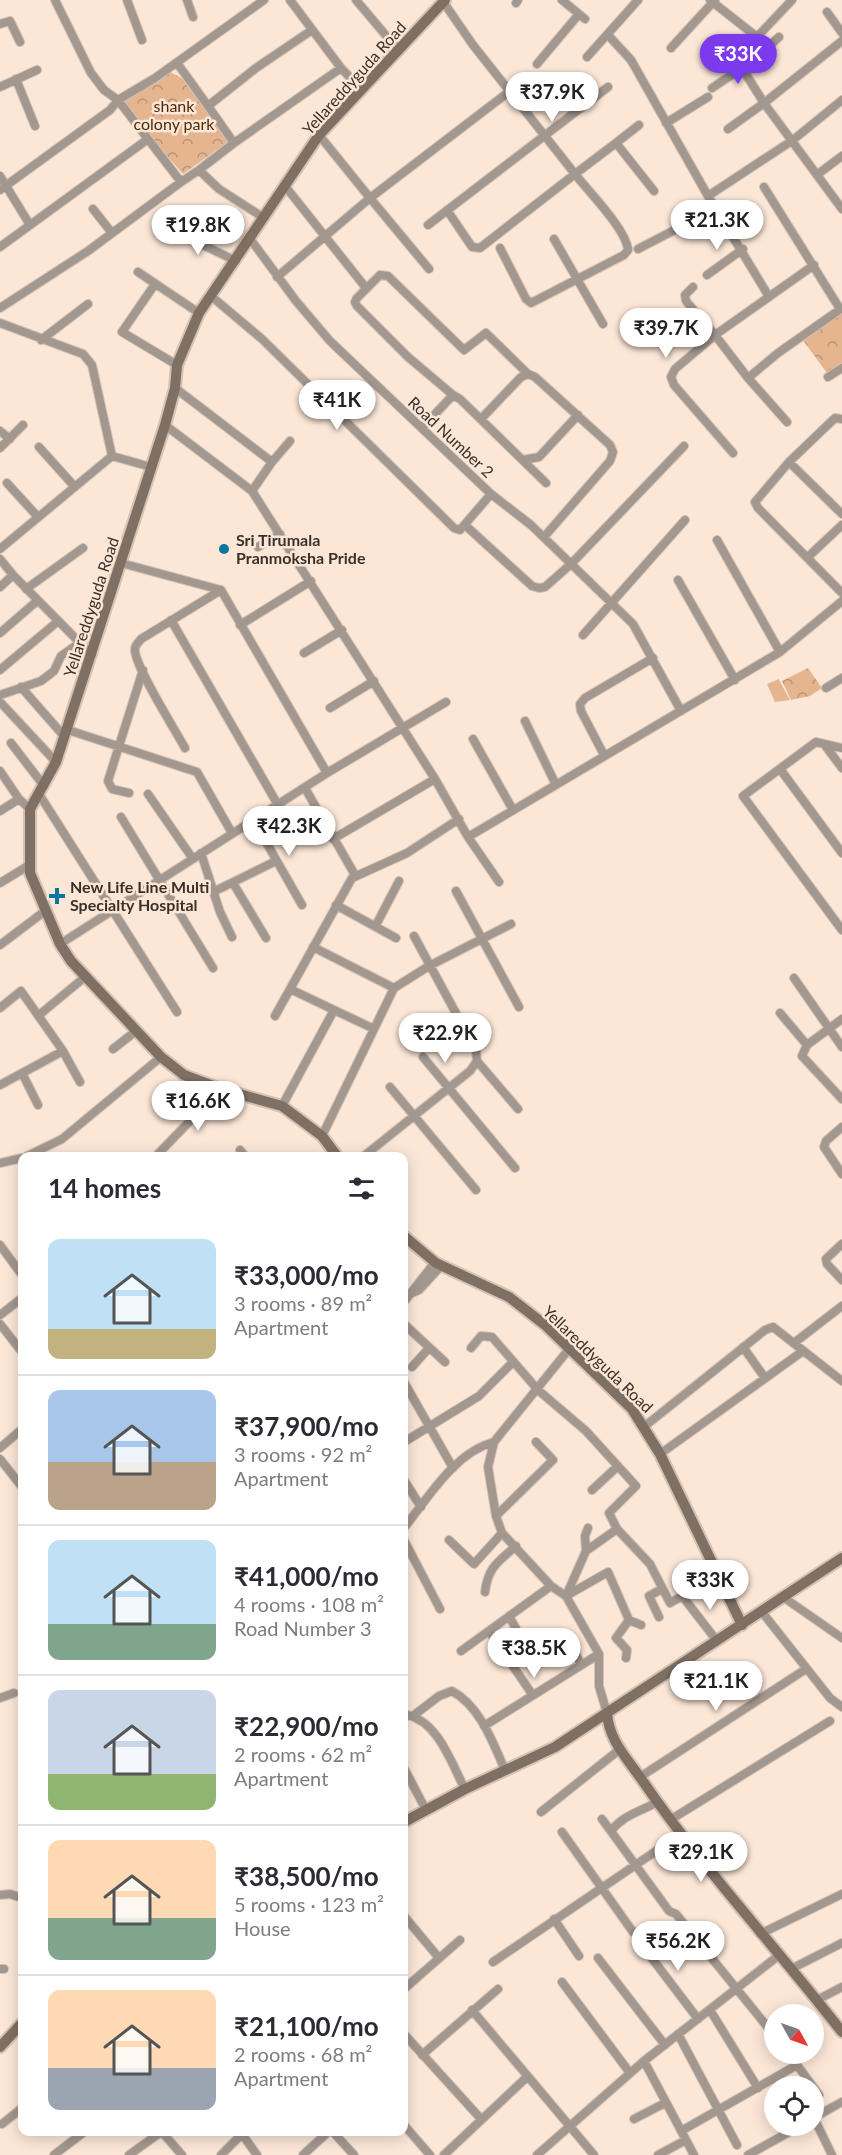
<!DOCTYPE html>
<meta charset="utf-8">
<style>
:root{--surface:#fff;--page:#f7f7f7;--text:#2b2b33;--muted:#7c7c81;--line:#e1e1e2;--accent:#7c3aed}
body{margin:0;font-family:Lato,sans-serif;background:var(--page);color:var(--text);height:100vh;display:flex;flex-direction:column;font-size:22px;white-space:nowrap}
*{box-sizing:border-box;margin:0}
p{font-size:20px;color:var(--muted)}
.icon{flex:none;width:33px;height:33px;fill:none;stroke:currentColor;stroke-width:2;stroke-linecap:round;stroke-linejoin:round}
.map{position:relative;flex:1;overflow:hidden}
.sheet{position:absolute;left:18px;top:1152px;width:390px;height:984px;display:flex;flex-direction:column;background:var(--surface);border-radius:12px;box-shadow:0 3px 15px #0003}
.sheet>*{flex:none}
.needle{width:39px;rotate:130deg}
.fabs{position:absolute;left:764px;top:2004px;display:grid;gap:12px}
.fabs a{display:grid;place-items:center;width:60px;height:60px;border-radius:50%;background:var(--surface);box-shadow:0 3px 15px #0003;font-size:30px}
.price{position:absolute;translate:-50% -51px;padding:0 14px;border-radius:21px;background:#fff;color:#222;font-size:20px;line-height:39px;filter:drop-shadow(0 2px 3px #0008)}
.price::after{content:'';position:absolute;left:50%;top:36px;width:18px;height:14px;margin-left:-9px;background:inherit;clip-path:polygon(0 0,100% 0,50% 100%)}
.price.current{background:var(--accent);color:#fff}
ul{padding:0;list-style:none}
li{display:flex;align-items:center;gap:18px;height:150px;padding:0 30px}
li+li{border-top:2px solid var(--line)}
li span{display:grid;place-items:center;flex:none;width:168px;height:120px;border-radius:12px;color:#555}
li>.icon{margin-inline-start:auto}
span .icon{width:72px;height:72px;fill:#fffc;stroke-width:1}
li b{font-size:26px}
h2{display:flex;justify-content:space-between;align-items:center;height:72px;padding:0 30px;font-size:26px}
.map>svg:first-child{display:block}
</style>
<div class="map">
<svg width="842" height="2155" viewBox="0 0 842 2155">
<defs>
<pattern id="park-crowns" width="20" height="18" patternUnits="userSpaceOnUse" patternTransform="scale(1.5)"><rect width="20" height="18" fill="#e4b58f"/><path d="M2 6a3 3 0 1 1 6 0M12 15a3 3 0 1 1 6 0" fill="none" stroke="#ba9475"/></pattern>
</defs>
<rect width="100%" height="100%" fill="#fce7d7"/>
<path fill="url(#park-crowns)" d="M170 72 191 83 232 139 183 174 118 100Z
M842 312V363L827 373 802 339Z
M808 668 822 688 810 696 791 700 782 681Z"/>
<path fill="#e4b58f" d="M779 679V680L790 700 775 702 767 684Z"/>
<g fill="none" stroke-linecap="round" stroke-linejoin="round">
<defs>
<path id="street" d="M55 0 91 73 104 90 118 100 181 182 199 170 219 189 264 218
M127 0 142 40
M187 0 193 17
M290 0 341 68 362 90
M356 0 399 51
M442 0 473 45 575 174 616 143 654 191
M562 0 585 19
M710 0 757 37 792 0
M516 3 518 0
M827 12 842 33
M0 24 10 21 20 42
M312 30 256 68 208 106 234 143 341 68
M608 35 631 60 708 196 768 295
M842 41 764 103 842 209
M768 47 779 37
M671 48 715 0
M587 57 638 0
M177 63 208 106
M537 64 579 14
M16 79 35 126
M0 87 37 70
M712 88 742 68
M666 123 708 97
M728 129 764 103 742 68 768 47 757 37
M616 143 639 125
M199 170 234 143
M818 174 842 156
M0 176 30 225
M285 186 366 288
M764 187 840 309
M0 190 110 110 118 100 155 78 264 0
M708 196 793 140 842 100
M93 209 112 233
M447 210 472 247 480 248 575 174C588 191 626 229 628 250L624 255 531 303 526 299 500 248
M428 225 608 87
M170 229 236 261
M554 239 603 324
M251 240 296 301 330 341 491 494 531 525 633 624 681 711
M0 247 148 139
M638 249 717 208
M429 269 370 198 510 91
M138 272 199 313
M707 275 743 249
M277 277 370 198 319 135
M155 284 122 332 177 365
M693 287 685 295 686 301 715 335 814 265
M211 296 262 339 454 528 460 530 491 494
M0 308 88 251 181 182
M0 323 83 354 92 365 112 456 151 467
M41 340 88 304
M828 377 842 368
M175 388 272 462 290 441
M453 395 408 357 357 306 355 302 357 298 380 275 388 276 464 350 486 333 528 374
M481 419 521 377 528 374 535 377 610 445 613 452 610 461 544 537
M842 419 835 418 789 462 755 502 758 508 842 593
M787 422 748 378 778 353 842 308
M165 425 252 491 435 779 468 837 499 882
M422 428 453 395 460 399 546 483
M0 431 10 439
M39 447 75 487
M0 448 23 425
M733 453 674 385 671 377 675 369 715 335 748 378
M523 460 539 457 578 415
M789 462 842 514
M7 483 38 517
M252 491 272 462
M466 526 532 586 539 588 545 587 571 564 684 446
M717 540 780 652
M258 547 280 534
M0 549 112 456
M808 557 842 525
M0 559 13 575
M121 563 221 590 327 773
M678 580 735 680
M0 587 13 575 92 655
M26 589 83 548
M171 620 278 805
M240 625 311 581
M0 633 37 601
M583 635 685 520
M304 653 342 630
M0 670 57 622
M21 687 63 735
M826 688 842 678
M0 695 41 681 54 671 61 656 78 644
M0 702 56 762
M330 708 374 681
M525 721 556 785
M65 729 197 772 232 833
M473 739 513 810
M11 743 44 786
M824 744 842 768
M185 748C174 728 137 670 135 651 134 646 138 643 141 639L221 590
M842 748 816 742 743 796 842 930
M604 755 581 711 580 704 585 698 653 658
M780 769 842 853
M0 771 19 799 30 809
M305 788 355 875
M129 793 112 789 108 781 143 670
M39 794 177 1012
M148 794 193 859
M0 811 19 799
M121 817 213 968
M254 821 302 905
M468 837 780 652 842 601
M333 839 435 779
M201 853 220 912 232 937
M0 883 31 864
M233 883 266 938
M456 891 519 1007
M213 892 276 861
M336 905 396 938
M376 925 399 881
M414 936 476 1050 477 1061 518 1109
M60 944 327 773 446 702
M0 945 45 911
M313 947 394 988
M794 978 842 1047
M290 989 372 1028
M0 1008 21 991 63 1051 80 1082
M780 1013 807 1045
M39 1015 85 977
M275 1016 352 878 407 853 459 819
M842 1019 807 1045 802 1056 842 1099
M113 1049 136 1031
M423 1057 515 1168
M22 1073 38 1105
M0 1085 63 1051
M390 1087 476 1190
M282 1106 334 1010
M842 1127 826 1141 824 1147 842 1174
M322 1136 394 988 429 966 511 924
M240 1150 245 1156
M27 1156 62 1139 161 1057
M156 1156 221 1089
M364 1156 470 1071 477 1061
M0 1163 22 1158
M842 1244 826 1259 827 1264 842 1280
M0 1245 22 1275
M412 1293 419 1290 441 1266
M404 1302 435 1262
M0 1315 22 1298
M0 1324 22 1352
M404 1324 445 1362
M794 1343 842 1306
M743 1347 765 1378
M471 1348 481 1336 492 1337 538 1390 586 1431 636 1486 609 1513 617 1529 650 1564 670 1603 719 1575
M412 1367 429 1348
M404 1382 453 1468
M645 1426 765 1330 773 1327 842 1381
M404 1442 479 1396 513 1362
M494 1442 488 1467 496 1516 502 1533 551 1586 566 1596 599 1654V1686L607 1713
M0 1448 22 1429
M660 1454 803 1351
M0 1459 22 1487
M404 1480 421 1507
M592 1490 618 1466
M496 1516 553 1460 536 1442
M404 1528C428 1498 455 1452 494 1442L569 1349
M404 1540 440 1609
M449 1540 474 1564 502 1533
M586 1551 585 1536 588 1528
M485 1592C488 1567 498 1562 516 1546
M566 1596 608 1572 629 1620 641 1625
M566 1596 586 1551 617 1529
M683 1597 717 1641
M783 1597 842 1638
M762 1612 830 1698 842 1707
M509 1616 520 1636 535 1634 543 1642 556 1643 566 1636 581 1664
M659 1617 649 1596 662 1589
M489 1631 532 1694
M461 1651 551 1586
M626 1658 627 1650 616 1638 629 1620
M0 1698 14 1693
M413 1716 439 1696 452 1691C480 1706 493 1743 505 1770
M404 1718 408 1715C439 1723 451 1763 465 1789
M484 1726 599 1654
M404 1768 426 1810
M640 1777 806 1669
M541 1812 619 1750
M602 1819 669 1911 676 1914 774 2035
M670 1820 830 1721
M611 1831C623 1815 640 1812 657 1802
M562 1832 633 1932
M0 1895 10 1894 22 1898
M404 1916 439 1958
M554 1919 579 1956
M760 1934 842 1894
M638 1940 698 2019
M598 1958 665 2045
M493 1962 681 1834
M0 1969H4
M791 1969 842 1943
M562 1982 630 2073
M404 1989 460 1940
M817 2000 842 1987
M472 2010 594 2155
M710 2010 758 2088
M404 2034 481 2119
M678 2034 737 2145
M788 2054 797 2065
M422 2055 498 1989
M644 2061 694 2155
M813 2118 842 2102
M814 2118 832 2155
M634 2119 665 2103
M2 2124 22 2108
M404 2125 430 2155
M681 2131 797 2065 819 2095
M162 2132 182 2155
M333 2132 354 2155
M54 2155 84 2132
M129 2155 161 2132
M221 2155 242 2134 257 2155
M303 2155 328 2132
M444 2155 527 2077
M537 2155 644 2061 778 1956
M658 2155 686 2140
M748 2155 800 2126"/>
<path id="secondary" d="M337 1156 322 1136 282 1106 221 1089 184 1075 161 1057 71 961 60 944 30 873V809L56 762 165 425 175 388 177 365 199 313 319 135 445 0
M404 1236 436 1263 509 1297 545 1325 632 1409 660 1454 742 1625
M607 1713C609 1741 627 1758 642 1780 703 1869 776 1947 842 2032
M404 1822 465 1789 555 1747 842 1558
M0 2047 22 2023"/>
</defs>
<use href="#street" stroke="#d5c2b4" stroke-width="10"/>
<use href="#secondary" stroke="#d5c2b4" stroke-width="14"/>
<use href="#street" stroke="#a39890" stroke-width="8"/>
<use href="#secondary" stroke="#807064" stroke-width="10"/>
</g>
<g fill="#0976a1" stroke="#fce7d7" stroke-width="2">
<circle cx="224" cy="549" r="6"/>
<path d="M54 887h6v6h6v6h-6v6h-6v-6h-6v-6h6z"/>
</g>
<g text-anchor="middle" stroke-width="5" stroke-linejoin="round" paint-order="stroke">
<g font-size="16" fill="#3a3029" stroke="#fce7d7">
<text transform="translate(354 78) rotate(-48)" y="6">Yellareddyguda Road</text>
<text transform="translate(451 437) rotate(43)" y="6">Road Number 2</text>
<text transform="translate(91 607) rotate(-72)" y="6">Yellareddyguda Road</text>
<text transform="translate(598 1359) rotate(44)" y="6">Yellareddyguda Road</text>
</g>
<g font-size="16" fill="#4b2b0d" stroke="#fce7d7">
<text x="174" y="112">shank<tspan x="174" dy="18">colony park</tspan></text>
</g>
<g font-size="16" font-weight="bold" fill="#3a3029" stroke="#fce7d7" text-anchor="start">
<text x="236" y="546">Sri Tirumala<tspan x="236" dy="18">Pranmoksha Pride</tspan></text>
<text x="70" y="893">New Life Line Multi<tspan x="70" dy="18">Specialty Hospital</tspan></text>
</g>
</g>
</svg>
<div class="fabs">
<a><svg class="needle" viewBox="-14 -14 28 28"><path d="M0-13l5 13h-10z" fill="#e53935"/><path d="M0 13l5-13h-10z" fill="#7c7c81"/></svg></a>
<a><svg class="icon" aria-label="locate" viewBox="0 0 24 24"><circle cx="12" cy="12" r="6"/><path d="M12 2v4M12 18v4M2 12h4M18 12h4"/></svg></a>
</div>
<b class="price current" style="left:738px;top:85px">₹33K</b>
<b class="price" style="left:552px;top:123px">₹37.9K</b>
<b class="price" style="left:717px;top:251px">₹21.3K</b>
<b class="price" style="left:198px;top:256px">₹19.8K</b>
<b class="price" style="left:666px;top:359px">₹39.7K</b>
<b class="price" style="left:337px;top:431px">₹41K</b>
<b class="price" style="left:289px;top:857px">₹42.3K</b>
<b class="price" style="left:445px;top:1064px">₹22.9K</b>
<b class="price" style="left:198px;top:1132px">₹16.6K</b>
<b class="price" style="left:710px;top:1611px">₹33K</b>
<b class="price" style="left:534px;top:1679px">₹38.5K</b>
<b class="price" style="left:716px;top:1712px">₹21.1K</b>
<b class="price" style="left:701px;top:1883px">₹29.1K</b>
<b class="price" style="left:678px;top:1972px">₹56.2K</b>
<section class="sheet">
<h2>14 homes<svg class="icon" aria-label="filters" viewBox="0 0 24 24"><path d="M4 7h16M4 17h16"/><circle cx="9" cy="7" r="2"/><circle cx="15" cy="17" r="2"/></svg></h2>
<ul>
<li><span style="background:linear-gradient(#bfe0f5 75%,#c2b280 0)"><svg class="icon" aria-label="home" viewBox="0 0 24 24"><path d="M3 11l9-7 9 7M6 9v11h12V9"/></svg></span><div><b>₹33,000/mo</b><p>3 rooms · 89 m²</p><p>Apartment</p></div></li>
<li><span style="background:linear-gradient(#a9c7e8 60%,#b9a48a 0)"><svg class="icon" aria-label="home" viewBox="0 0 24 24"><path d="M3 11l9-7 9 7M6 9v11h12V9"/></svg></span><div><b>₹37,900/mo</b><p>3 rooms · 92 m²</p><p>Apartment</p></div></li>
<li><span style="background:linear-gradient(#bfe0f5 70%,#7fa58c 0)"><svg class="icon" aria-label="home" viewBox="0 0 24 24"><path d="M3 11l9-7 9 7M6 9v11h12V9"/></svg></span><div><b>₹41,000/mo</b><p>4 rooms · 108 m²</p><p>Road Number 3</p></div></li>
<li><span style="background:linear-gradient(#c9d6e8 70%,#8fb573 0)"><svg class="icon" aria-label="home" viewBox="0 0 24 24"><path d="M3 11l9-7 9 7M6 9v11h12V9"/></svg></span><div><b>₹22,900/mo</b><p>2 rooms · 62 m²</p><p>Apartment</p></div></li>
<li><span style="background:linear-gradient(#ffd9b3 65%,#7fa58c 0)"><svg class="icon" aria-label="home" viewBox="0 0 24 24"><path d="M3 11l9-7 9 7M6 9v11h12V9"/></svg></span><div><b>₹38,500/mo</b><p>5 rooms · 123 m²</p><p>House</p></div></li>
<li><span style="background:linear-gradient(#ffd9b3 65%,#9aa5b1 0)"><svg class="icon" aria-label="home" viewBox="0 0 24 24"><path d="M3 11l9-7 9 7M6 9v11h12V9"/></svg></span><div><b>₹21,100/mo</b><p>2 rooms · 68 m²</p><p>Apartment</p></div></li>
</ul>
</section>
</div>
